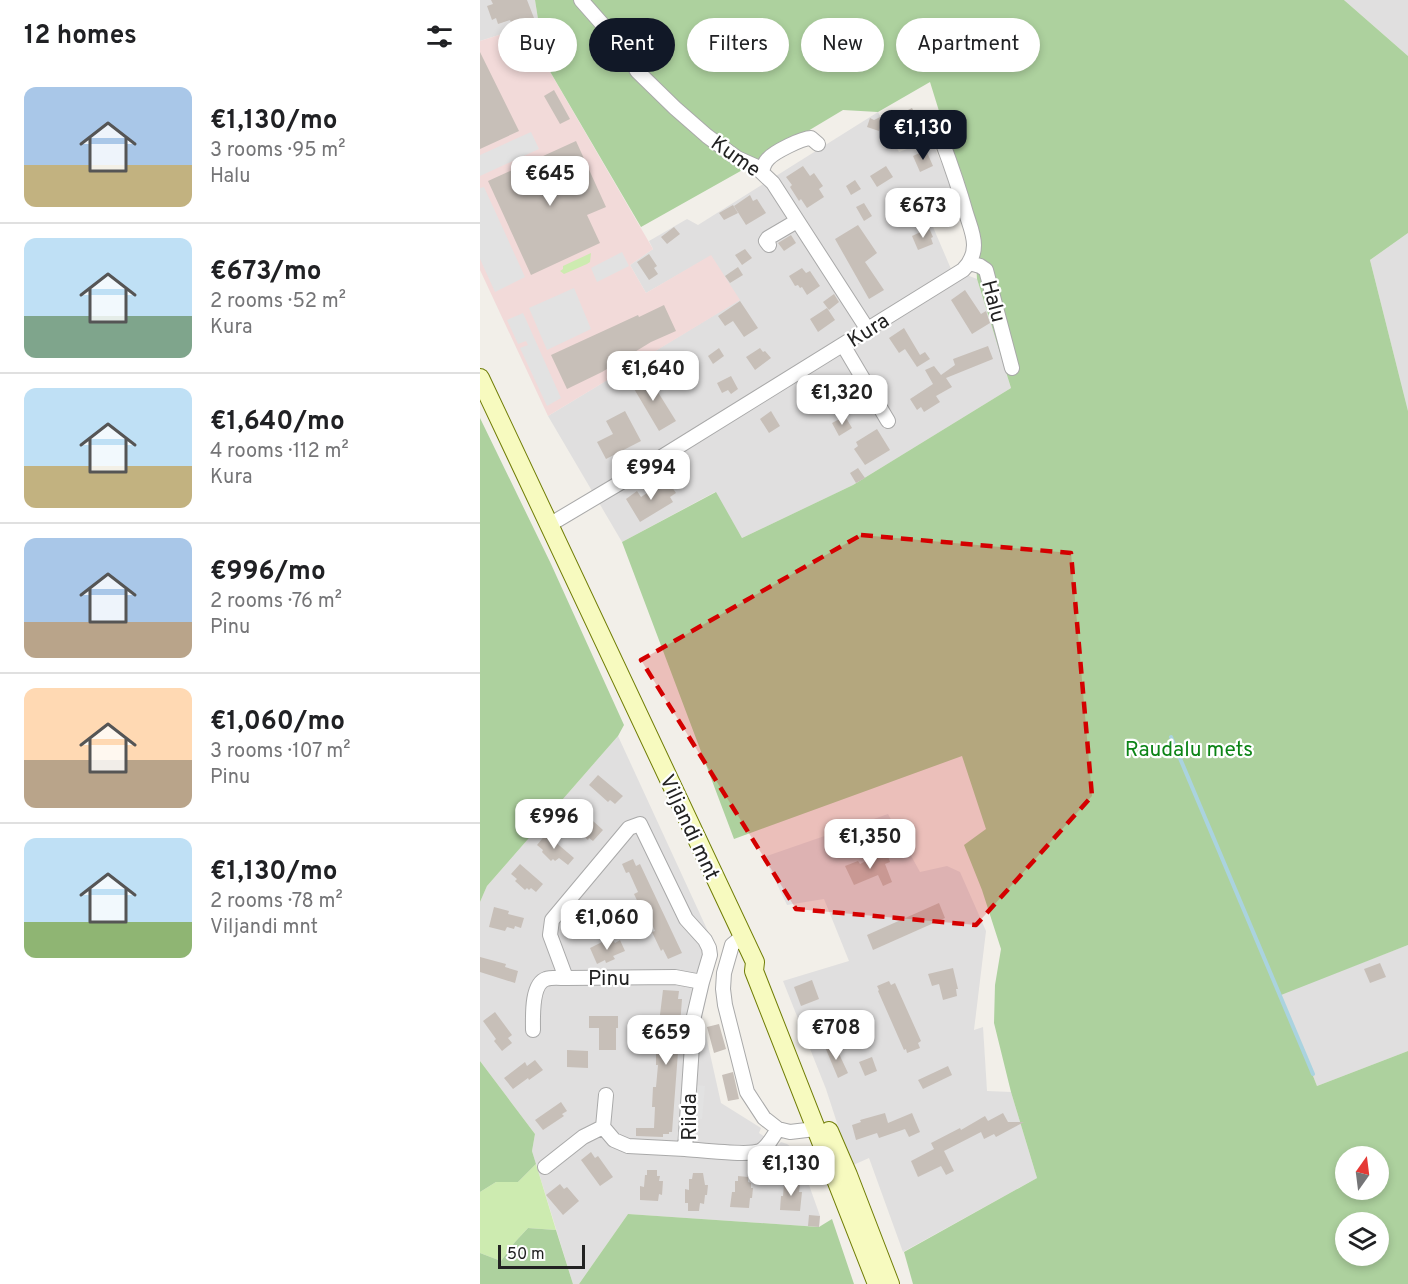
<!DOCTYPE html>
<meta charset="utf-8">
<style>
:root{--surface:#fff;--page:#f6f6f6;--text:#202124;--muted:#757577;--line:#e0e0e0;--accent:#111827}
body{margin:0;font-family:Overpass,sans-serif;background:var(--page);color:var(--text);height:100vh;display:flex;flex-direction:column;font-size:22px;white-space:nowrap}
*{box-sizing:border-box;margin:0}
p{font-size:20px;color:var(--muted)}
.icon{flex:none;width:33px;height:33px;fill:none;stroke:currentColor;stroke-width:2;stroke-linecap:round;stroke-linejoin:round}
.map{position:relative;flex:1;overflow:hidden}
.sheet{display:flex;flex-direction:column;background:var(--surface);width:480px}
.sheet>*{flex:none}
.top-card{position:absolute;left:18px;top:18px;width:570px;height:54px;display:flex;gap:12px}
.needle{width:39px;rotate:14deg}
.controls{position:absolute;left:855px;top:1146px;display:grid;gap:12px}
.controls a{display:grid;place-items:center;width:54px;height:54px;border-radius:50%;background:var(--surface);box-shadow:0 3px 9px #0003;font-size:30px}
.scale{position:absolute;left:18px;bottom:15px;width:87px;box-sizing:border-box;padding-left:6px;border:3px solid #222;border-top:0;font-size:16px;line-height:21px;white-space:nowrap;color:#222;-webkit-text-stroke:4px #fff;paint-order:stroke}
.price{position:absolute;translate:-50% -51px;padding:0 14px;border-radius:12px;background:#fff;color:#222;font-size:20px;line-height:39px;filter:drop-shadow(0 2px 3px #0008)}
.price::after{content:'';position:absolute;left:50%;top:36px;width:18px;height:14px;margin-left:-9px;background:inherit;clip-path:polygon(0 0,100% 0,50% 100%)}
.price.selected{background:var(--accent);color:#fff}
ul{padding:0;list-style:none}
li{display:flex;align-items:center;gap:18px;height:150px;padding:0 24px}
li+li{border-top:2px solid var(--line)}
li span{display:grid;place-items:center;flex:none;width:168px;height:120px;border-radius:12px;color:#555}
li>.icon{margin-inline-start:auto}
span .icon{width:72px;height:72px;fill:#fffc;stroke-width:1}
li b{font-size:26px}
h2{display:flex;justify-content:space-between;align-items:center;height:72px;padding:0 24px;font-size:26px}
.pill{padding:0 21px;border-radius:27px;background:var(--surface);box-shadow:0 3px 9px #0003;font-size:21px;line-height:54px}
.pill.selected{background:var(--accent);color:#fff}
main{display:flex;flex:1;min-height:0}
.map>svg:first-child{display:block}
</style>
<main>
<section class="sheet">
<h2>12 homes<svg class="icon" aria-label="filters" viewBox="0 0 24 24"><path d="M4 7h16M4 17h16"/><circle cx="9" cy="7" r="2"/><circle cx="15" cy="17" r="2"/></svg></h2>
<ul>
<li><span style="background:linear-gradient(#a9c7e8 65%,#c2b280 0)"><svg class="icon" aria-label="home" viewBox="0 0 24 24"><path d="M3 11l9-7 9 7M6 9v11h12V9"/></svg></span><div><b>€1,130/mo</b><p>3 rooms · 95 m²</p><p>Halu</p></div></li>
<li><span style="background:linear-gradient(#bfe0f5 65%,#7fa58c 0)"><svg class="icon" aria-label="home" viewBox="0 0 24 24"><path d="M3 11l9-7 9 7M6 9v11h12V9"/></svg></span><div><b>€673/mo</b><p>2 rooms · 52 m²</p><p>Kura</p></div></li>
<li><span style="background:linear-gradient(#bfe0f5 65%,#c2b280 0)"><svg class="icon" aria-label="home" viewBox="0 0 24 24"><path d="M3 11l9-7 9 7M6 9v11h12V9"/></svg></span><div><b>€1,640/mo</b><p>4 rooms · 112 m²</p><p>Kura</p></div></li>
<li><span style="background:linear-gradient(#a9c7e8 70%,#b9a48a 0)"><svg class="icon" aria-label="home" viewBox="0 0 24 24"><path d="M3 11l9-7 9 7M6 9v11h12V9"/></svg></span><div><b>€996/mo</b><p>2 rooms · 76 m²</p><p>Pinu</p></div></li>
<li><span style="background:linear-gradient(#ffd9b3 60%,#b9a48a 0)"><svg class="icon" aria-label="home" viewBox="0 0 24 24"><path d="M3 11l9-7 9 7M6 9v11h12V9"/></svg></span><div><b>€1,060/mo</b><p>3 rooms · 107 m²</p><p>Pinu</p></div></li>
<li><span style="background:linear-gradient(#bfe0f5 70%,#8fb573 0)"><svg class="icon" aria-label="home" viewBox="0 0 24 24"><path d="M3 11l9-7 9 7M6 9v11h12V9"/></svg></span><div><b>€1,130/mo</b><p>2 rooms · 78 m²</p><p>Viljandi mnt</p></div></li>
</ul>
</section>
<div class="map">
<svg width="928" height="1284" viewBox="0 0 928 1284">
<rect width="100%" height="100%" fill="#f2efe9"/>
<path fill="#e0dfdf" d="M0 0H55L58 19 44 27 0 41Z
M864 0H928V56Z
M398 112 419 152 451 140 475 193 453 227 471 269 497 279 531 388 373 485 262 538 235 492 142 542 68 416 259 300 231 256 166 293 150 265 173 249 169 241 207 219 218 225Z
M928 233V411L890 260Z
M138 736 237 951 222 1018 241 1103 281 1128 279 1133 298 1145 301 1142 307 1144 317 1151 340 1216 339 1227 148 1214 99 1284H93L52 1151 55 1134 0 1061V902L7 886Z
M408 814 440 872 467 866 480 872 506 931 494 1030 503 1027 507 1091 531 1092 557 1178 423 1252 389 1158 371 1166 346 1089 303 981 369 961 344 899 307 905 284 857Z
M928 945V1051L837 1086 800 994Z"/>
<path fill="#f2dad9" d="M44 27 173 249 150 265 166 293 231 255 260 300 68 416 0 270V41Z"/>
<path fill="#cdebb0" d="M111 253 110 262 107 264 84 274 80 271 83 269V266Z
M56 1164 76 1230 48 1228 35 1242 21 1261 0 1253V1192L16 1182H38Z"/>
<path fill="#add19e" fill-rule="evenodd" d="M55 0H864L928 56V233L890 260 928 411V945L801 995 837 1086 928 1051V1284H433L424 1252 557 1178 531 1092 514 1023 515 985 521 949 502 890 484 845 506 829 482 756 254 839 142 542 236 492 262 538 373 485 531 388 497 279 496 261 476 166 450 82 398 112 363 110 266 168 161 227 44 27 58 19ZM866 1156H898V1190H866ZM866 1222H898V1256H866Z
M0 418 71 564 144 725 138 736 7 886 0 902Z
M0 1061 55 1134 52 1151 56 1164 38 1182H16L0 1192Z
M148 1214 339 1227 352 1219 374 1284H99Z
M48 1228 76 1230 93 1284H0V1253L21 1261 35 1242Z"/>
<path fill="#e2e2e2" d="M51 132 59 149 0 176V155Z
M4 187 45 277 15 292 0 259V188Z
M142 252 149 266 117 282 111 268Z
M94 288 111 329 67 350 49 308Z
M43 313 81 398 67 406 40 348 48 345 46 341 38 344 27 320Z
M215 1085 225 1086 222 1119 212 1118Z"/>
<g fill="none" stroke-linecap="round" stroke-linejoin="round">
<path stroke="#aad3df" stroke-width="4" d="M691 737 833 1074"/>
</g>
<path fill="#c7bfb8" d="M11 0H47L54 18 43 22 45 26 34 29 30 20 18 24 16 18 12 20 7 6 13 4Z
M0 52 39 131 0 149Z
M74 90 90 119 80 124 64 96Z
M432 108 437 118 410 129 404 115 399 131 387 127 390 118 394 120 415 110 418 115Z
M96 141 126 207 107 215 120 243 51 275 8 181Z
M446 150 453 166 440 172 433 156Z
M323 166 330 176 334 173 343 186 339 189 344 197 327 208 321 199 319 201 310 187 312 185 306 177Z
M406 166 413 177 397 187 390 176Z
M375 180 381 189 371 195 366 186Z
M270 195 273 201 277 199 286 213 266 225 254 206Z
M443 202 449 215 438 220 433 207Z
M384 203 392 216 384 221 376 207Z
M253 205 258 213 244 220 239 213Z
M378 225 397 253 385 262 404 290 389 299 355 239Z
M194 227 200 234 187 244 181 237Z
M449 228 453 237 451 238 453 244 438 250 432 236Z
M311 235 316 243 304 251 298 243Z
M265 249 272 258 262 265 255 255Z
M169 254 177 266 174 268 178 274 169 280 157 262Z
M258 267 263 275 250 283 245 276Z
M322 268 326 273 330 271 340 286 327 295 322 287 320 288 318 285 315 286 309 276Z
M485 290 501 314 506 311 510 323 492 334 471 300Z
M354 294 359 302 349 310 343 302Z
M260 301 278 328 264 337 253 321 245 326 238 316Z
M184 305 196 331 171 342 122 372 87 389 71 355 158 315 159 317Z
M347 308 355 320 338 332 330 319Z
M424 328 440 355 445 352 450 359 437 367 425 349 419 353 409 338Z
M508 346 513 359 466 378 472 387 456 396 460 402 444 412 441 407 437 410 430 399 453 384 445 370 454 366 461 375 475 365 473 359Z
M239 348 244 356 233 364 228 356Z
M280 348 283 352 285 351 291 358 275 370 266 357Z
M166 373 196 421 179 431 150 382Z
M251 376 258 389 251 394 248 390 242 393 237 383Z
M145 411 161 441 126 459 117 442 133 434 126 421Z
M291 411 300 426 289 433 280 419Z
M365 416 372 428 359 436 352 423Z
M397 429 410 450 385 465 374 449 378 446 376 442Z
M378 468 385 478 376 483 370 473Z
M187 480 196 493 190 497 193 502 160 522 146 499 157 491 161 497Z
M118 775 143 796 135 804 130 800 128 802 109 785Z
M93 803 123 830 113 841 109 838 108 840 88 822 90 820 83 814Z
M66 834 94 858 88 865 79 858 75 861 73 859 71 861 62 852 63 850 57 845Z
M406 851 410 862 405 864 412 882 403 886 398 875 374 885 365 866 378 861 380 864Z
M153 859 156 866 160 864 202 953 188 959 183 949 181 951 172 932 175 931 170 920 166 912 163 913 154 894 158 892 149 872 146 873 142 864Z
M40 864 63 884 56 892 51 888 49 890 47 888 45 890 35 881 37 879 31 874Z
M123 902 128 913 123 915 124 918 100 928 94 915 96 914 94 911 107 905 109 909Z
M459 903 465 918 393 950 387 935Z
M14 907 29 911 28 914 44 918 41 928 35 926 34 929 27 927 25 931 9 927Z
M133 940 135 943 140 940 145 951 133 956 135 959 126 963 125 960 117 964 110 948 124 941 125 944Z
M0 957 26 964 25 967 38 971 35 983 0 972Z
M900 963 906 977 890 983 884 969Z
M473 968 478 989H476L477 996 463 1000 459 984 452 986 448 974Z
M332 980 339 999 321 1006 314 987Z
M409 981 411 985 415 983 441 1041 438 1043 440 1048 427 1053 426 1049 424 1050 398 991 399 990 397 986Z
M183 990 199 991 198 999H202L192 1132H189V1134H183V1137L156 1136V1128H174L175 1107H172L173 1087H176L178 1065H176V1054L177 1044H180L181 1023H179Z
M15 1012 32 1035 28 1038 32 1043 22 1051 14 1041 16 1039 3 1021Z
M109 1016H138V1028H136V1050H119V1028H109Z
M239 1024 246 1049 234 1053 227 1027Z
M354 1043 368 1073 358 1078 345 1047Z
M87 1050 108 1051V1068L87 1067Z
M392 1057 397 1071 385 1076 379 1062Z
M55 1060 63 1070 49 1080 48 1078 33 1089 24 1078 45 1062 47 1066Z
M468 1066 472 1075 443 1089 438 1080Z
M253 1072 259 1099 248 1101 242 1075Z
M81 1102 87 1111 82 1114 84 1116 63 1130 55 1120Z
M405 1113 408 1123 432 1113 440 1132 429 1137 425 1129 399 1138 397 1133 376 1140 372 1125 381 1122 380 1120Z
M523 1113 528 1122H544L516 1137 514 1134 504 1139 501 1132 464 1151 474 1171 466 1175 461 1166 438 1177 431 1161 454 1149 451 1143 480 1128 481 1130 505 1116 508 1121Z
M111 1152 115 1158 118 1156 133 1177 120 1186 101 1160Z
M167 1170H177V1176H180L179 1181H183L182 1195 179 1194 178 1201 160 1200V1186L164 1187 165 1175H167Z
M213 1173H223L225 1185H228L227 1195H225L224 1204 220 1203 219 1211H208V1203H205V1189L209 1190V1179H212Z
M258 1176 268 1177V1182L271 1183V1188H273L272 1198H270L269 1208 250 1207 252 1192H255V1181H258Z
M307 1179 318 1180V1185H320L319 1192H322L320 1211 300 1210 301 1196H303L304 1184 307 1185Z
M80 1184 84 1189 87 1187 99 1201 83 1215 66 1195Z
M329 1215 340 1216 339 1227 328 1226Z"/>
<g fill="none" stroke-linecap="round" stroke-linejoin="round">
<defs>
<path id="street" d="M101 0 146 51 157 71 195 108 227 136 257 158 275 166 293 183 388 330
M282 172C283 167 284 163 288 159 294 152 322 138 331 138L338 144
M289 245 286 241 288 238 317 221
M490 263 500 266 506 270 532 368
M363 345 408 421
M69 525 138 484 483 270C490 263 494 255 494 245 494 234 489 223 486 213 479 188 471 165 462 141
M262 937 252 945 244 973 243 989 245 1005 267 1092 284 1118 298 1129 310 1132 335 1129
M222 982 195 977 86 978 70 935 72 920 149 828 160 824 206 919 225 940 229 948 230 955 222 982 214 1016 205 1149C220 1150 268 1156 280 1151 288 1147 293 1136 298 1129
M53 1030C53 1018 51 984 66 979 71 977 80 978 86 978
M126 1095 123 1127 134 1140 148 1146 205 1149
M65 1167 103 1137 123 1127"/>
<path id="secondary" d="M0 378 275 962 274 971 397 1284
M349 1131 368 1175 410 1284"/>
</defs>
<use href="#street" stroke="#a9a9a9" stroke-width="16"/>
<use href="#secondary" stroke="#707d05" stroke-width="20"/>
<use href="#street" stroke="#fff" stroke-width="14"/>
<use href="#secondary" stroke="#f7fabf" stroke-width="18"/>
</g>
<path fill="#d40000" fill-opacity="0.2" stroke="#d40000" stroke-width="4.5" stroke-dasharray="12 8" stroke-linejoin="round" d="M381 535 591 553 612 796 496 925 316 909 161 660Z"/>
<g text-anchor="middle" stroke-width="4.5" stroke-linejoin="round" paint-order="stroke">
<g font-size="21" fill="#222" stroke="#fff">
<text transform="translate(256 156) rotate(35)" y="7">Kume</text>
<text transform="translate(514 301) rotate(75)" y="7">Halu</text>
<text transform="translate(388 330) rotate(-32)" y="7">Kura</text>
<text transform="translate(210 827) rotate(65)" y="7">Viljandi mnt</text>
<text x="129" y="985">Pinu</text>
<text transform="translate(209 1117) rotate(-90)" y="7">Riida</text>
</g>
<g font-size="21" fill="#0c8416" stroke="#fff">
<text x="709" y="756">Raudalu mets</text>
</g>
</g>
</svg>
<div class="controls">
<a><svg class="needle" viewBox="-14 -14 28 28"><path d="M0-13l5 13h-10z" fill="#e53935"/><path d="M0 13l5-13h-10z" fill="#757577"/></svg></a>
<a><svg class="icon" aria-label="layers" viewBox="0 0 24 24"><path d="M12 4l9 5-9 5-9-5zM3 14l9 5 9-5"/></svg></a>
</div>
<div class="scale">50 m</div>
<b class="price selected" style="left:443px;top:161px">€1,130</b>
<b class="price" style="left:70px;top:207px">€645</b>
<b class="price" style="left:443px;top:239px">€673</b>
<b class="price" style="left:173px;top:402px">€1,640</b>
<b class="price" style="left:362px;top:426px">€1,320</b>
<b class="price" style="left:171px;top:501px">€994</b>
<b class="price" style="left:74px;top:850px">€996</b>
<b class="price" style="left:390px;top:870px">€1,350</b>
<b class="price" style="left:127px;top:951px">€1,060</b>
<b class="price" style="left:356px;top:1061px">€708</b>
<b class="price" style="left:186px;top:1066px">€659</b>
<b class="price" style="left:311px;top:1197px">€1,130</b>
<div class="top-card">
<a class="pill">Buy</a>
<a class="pill selected">Rent</a>
<a class="pill">Filters</a>
<a class="pill">New</a>
<a class="pill">Apartment</a>
</div>
</div>
</main>
